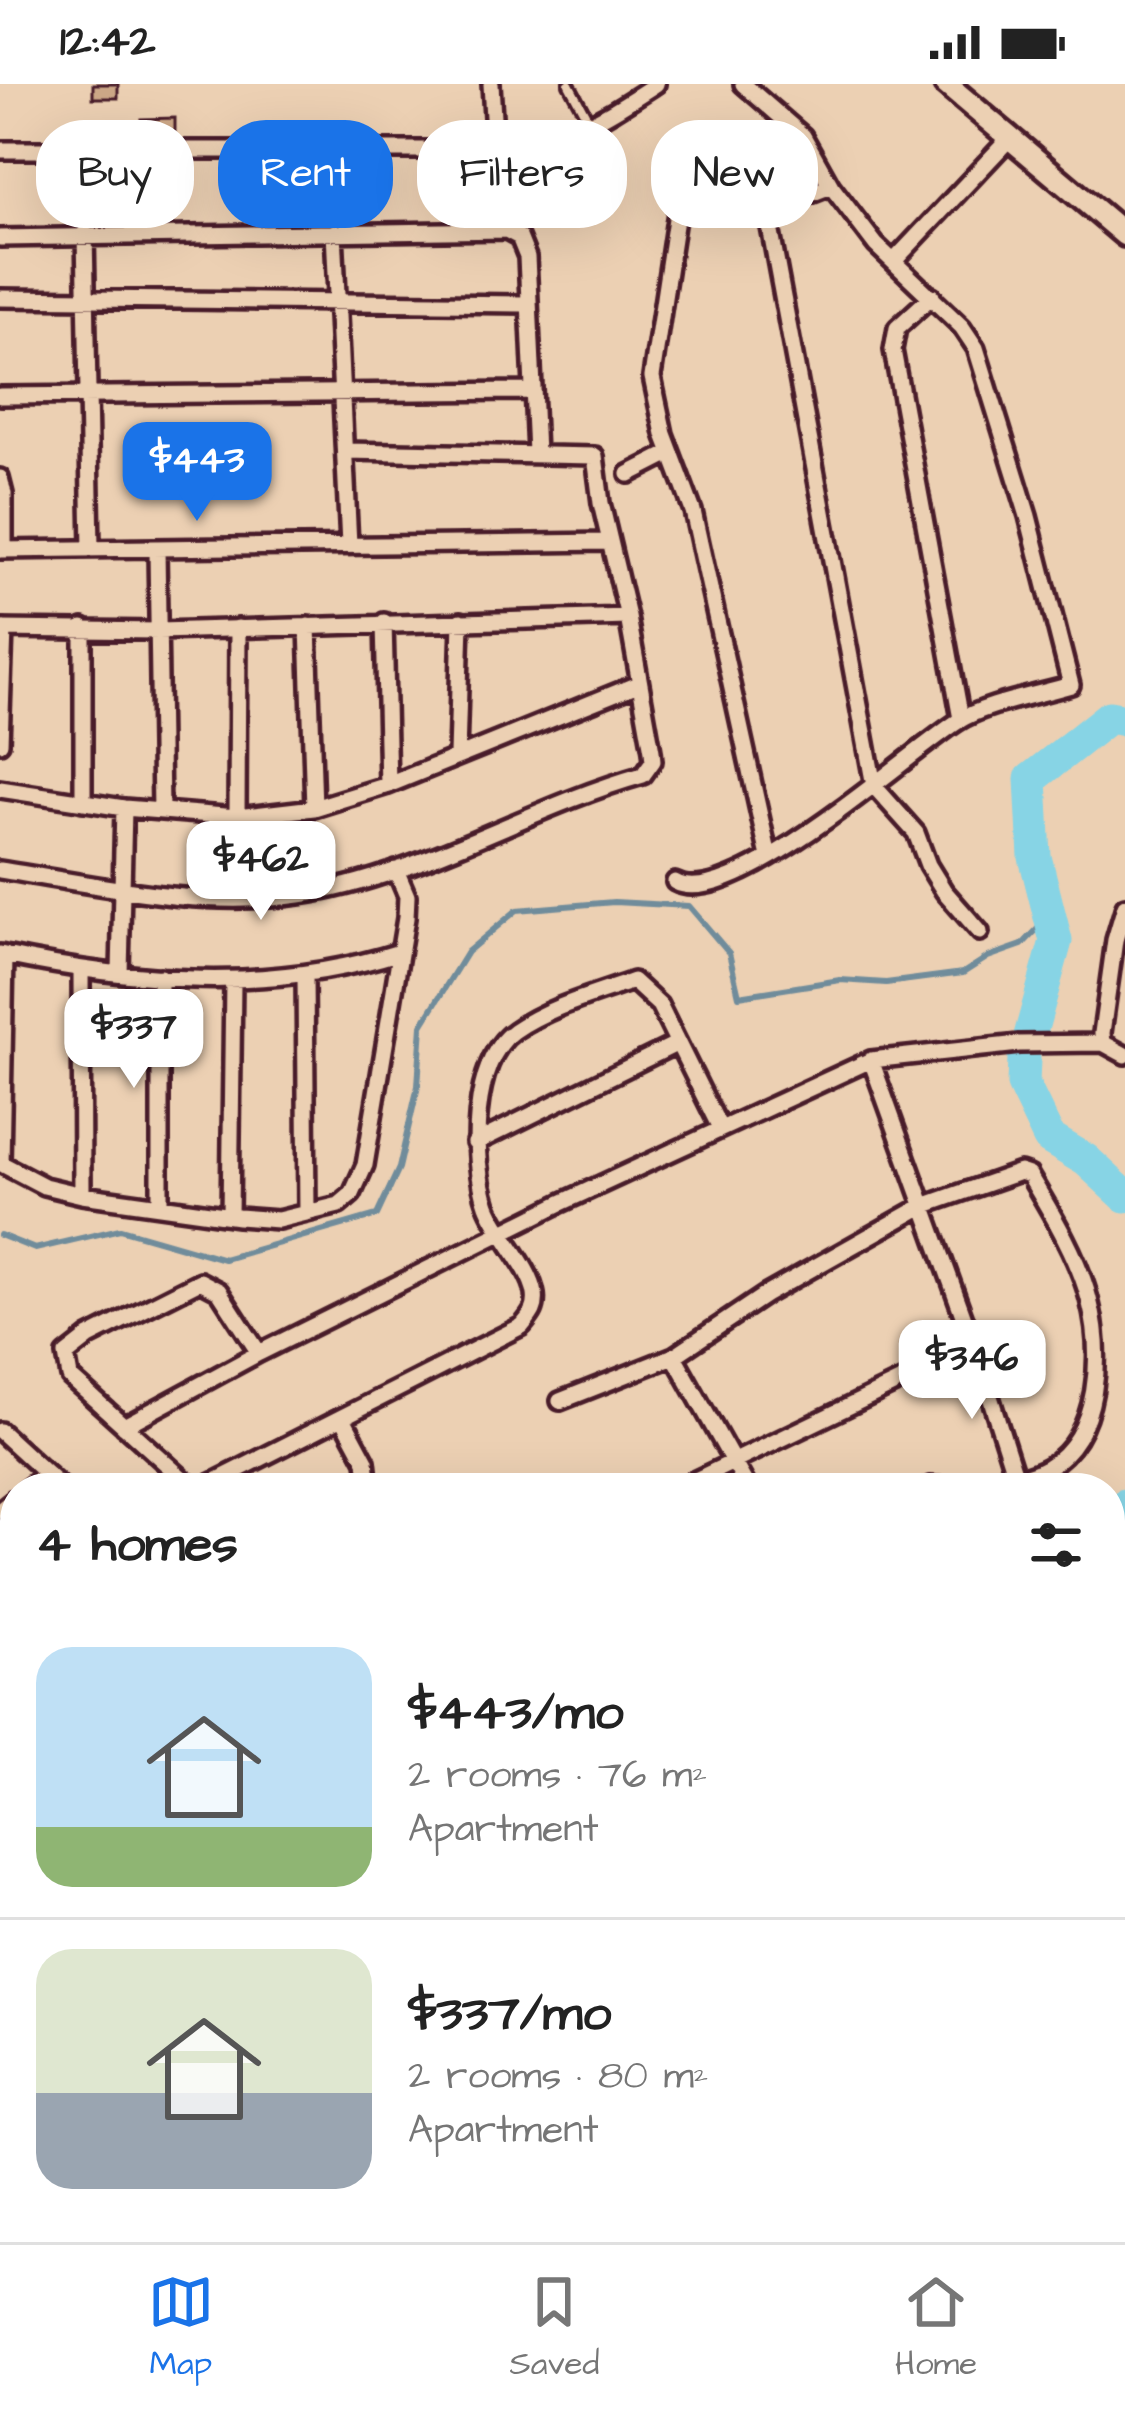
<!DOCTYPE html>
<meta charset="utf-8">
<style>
:root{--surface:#fff;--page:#f6f6f6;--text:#222;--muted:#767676;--line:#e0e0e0;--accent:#1a73e8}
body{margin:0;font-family:"Architects Daughter",sans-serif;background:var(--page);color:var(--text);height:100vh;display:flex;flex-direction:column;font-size:45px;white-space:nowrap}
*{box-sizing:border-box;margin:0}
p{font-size:39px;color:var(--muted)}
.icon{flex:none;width:66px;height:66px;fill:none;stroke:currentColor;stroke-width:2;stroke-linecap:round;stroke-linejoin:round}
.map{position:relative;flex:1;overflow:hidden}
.side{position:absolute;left:0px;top:1389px;width:1125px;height:771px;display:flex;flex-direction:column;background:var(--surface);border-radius:48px 48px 0 0;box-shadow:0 12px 48px #0002}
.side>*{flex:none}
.top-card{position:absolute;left:36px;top:36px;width:1053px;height:108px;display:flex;gap:24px}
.price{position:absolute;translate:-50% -102px;padding:0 27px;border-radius:24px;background:#fff;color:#222;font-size:39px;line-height:78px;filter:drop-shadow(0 3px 6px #0008)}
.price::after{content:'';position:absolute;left:50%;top:72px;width:36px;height:27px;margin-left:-18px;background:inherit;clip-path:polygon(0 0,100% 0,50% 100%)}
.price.current{background:var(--accent);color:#fff}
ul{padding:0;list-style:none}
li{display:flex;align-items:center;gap:36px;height:300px;padding:0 36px}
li+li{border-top:3px solid var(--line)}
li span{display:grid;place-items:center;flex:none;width:336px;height:240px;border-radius:36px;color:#555}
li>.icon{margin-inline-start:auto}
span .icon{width:144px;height:144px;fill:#fffc;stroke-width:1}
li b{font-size:51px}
h2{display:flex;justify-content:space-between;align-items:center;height:144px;padding:0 36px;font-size:51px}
.pill{padding:0 42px;border-radius:48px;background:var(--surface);box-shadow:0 12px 48px #0002;font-size:42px;line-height:108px}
.pill.current{background:var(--accent);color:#fff}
.status{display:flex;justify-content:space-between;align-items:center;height:84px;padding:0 60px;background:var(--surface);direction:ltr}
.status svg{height:33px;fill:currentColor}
.tab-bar{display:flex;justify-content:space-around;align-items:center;height:168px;border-top:3px solid var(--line);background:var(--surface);font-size:33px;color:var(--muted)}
.tab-bar a{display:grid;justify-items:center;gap:6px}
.tab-bar .current{color:var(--accent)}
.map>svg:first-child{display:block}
</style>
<div class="status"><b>12:42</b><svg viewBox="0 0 49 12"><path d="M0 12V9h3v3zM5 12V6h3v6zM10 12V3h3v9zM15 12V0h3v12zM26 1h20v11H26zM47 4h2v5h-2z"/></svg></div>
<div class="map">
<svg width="1125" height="2158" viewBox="0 0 1125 2158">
<rect width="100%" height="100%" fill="#ecd0b3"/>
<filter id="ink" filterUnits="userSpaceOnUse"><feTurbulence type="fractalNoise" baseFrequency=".00833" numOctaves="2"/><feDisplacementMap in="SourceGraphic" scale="24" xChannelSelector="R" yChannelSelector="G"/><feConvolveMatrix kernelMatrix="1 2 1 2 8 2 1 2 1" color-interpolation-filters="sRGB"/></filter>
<g filter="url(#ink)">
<path fill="#b8eeb1" stroke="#81866e" stroke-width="3" d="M0 1731H15V2115L0 2121Z"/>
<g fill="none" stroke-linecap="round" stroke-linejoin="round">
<path stroke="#6f8c9b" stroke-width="6" d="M0 1151 35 1165 120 1145 224 1175 377 1131 399 1084 418 1002 422 941 467 868 517 826 614 818 689 822 729 869 739 912 840 896 886 899 963 889 988 873 1022 861 1048 834"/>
<path stroke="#87d4e5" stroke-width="33" d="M1030 952 1056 857 1035 773 1031 695 1109 633 1125 636
M1024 975 1023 1000 1049 1054 1086 1076 1125 1112
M1110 1463 1125 1421
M1110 1466 1125 1505"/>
</g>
<path fill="#cda887" stroke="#4a1f2b" stroke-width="3" d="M93 0H118V14H93Z
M175 34V54H142L141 35Z
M15 2133V2158H3L0 2136Z"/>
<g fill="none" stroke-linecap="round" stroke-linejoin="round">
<defs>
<path id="lane" d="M569 0 591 41
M0 1765 15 1766
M0 1918H15"/>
<path id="street" d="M491 0 495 66
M0 66H495C567 58 597 38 656 0
M767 127 874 702 916 749 928 781 944 807 980 848
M334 148 349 461
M85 149 91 465
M0 154 506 146 519 153 527 173 536 369
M894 177 1009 55
M932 212 897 244 893 266 961 635
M0 214 527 220
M0 312 533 307
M629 390 670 369
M0 394 4 410V466
M0 466 609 458
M157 466 161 727
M384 538 388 701 638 600
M308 542 314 724
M83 544V718
M0 545 159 547 628 533
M0 659 4 545
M457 671 461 537
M0 705 124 724 237 733 314 724 388 701
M237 733 238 544
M769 773 693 427 664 350 652 293 677 128 767 127 831 102
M0 786C99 801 198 825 299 811 415 795 529 723 643 691L653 677 652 667 628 533 601 419 595 372 345 367
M675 798C731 829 906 671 957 638 984 620 1038 611 1071 601L1028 432 976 264 962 243 876 161 831 102 803 52 743 0
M1125 822 1115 856 1102 949 1103 959 1125 971
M0 870C133 898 268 910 400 868
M81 885 82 1111
M120 888 124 724
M305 891 307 1128
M160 893V1121
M871 976 974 1262 1019 1404
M475 1059 678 959
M0 1079 44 1102 82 1111 238 1133 278 1136 339 1121 352 1110 365 1081 406 834 407 812 396 786
M1 1080 5 871
M230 1132 233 897
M674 1272 748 1404
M560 1317 674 1272 765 1211 923 1122 1020 1088 1029 1091C1051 1128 1078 1172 1089 1215 1103 1269 1101 1351 1048 1383 1025 1396 994 1399 968 1404
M343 1334 366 1377 369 1404
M124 1342 259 1269 561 1119 871 976 1019 960 1103 959
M0 1347 62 1404
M930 1402 958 1404
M28 1404 46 1390
M193 1404 70 1293 66 1271 89 1253 200 1197 219 1207 259 1269
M202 1404 522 1242C531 1231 537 1225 535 1210 531 1183 497 1149 487 1121 471 1076 471 977 514 947 549 923 593 911 633 897L659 921 720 1044
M679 1404 974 1262
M0 1426 15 1414
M1110 1565 1125 1563
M0 1611 15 1639
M0 1687H15
M1110 1811 1125 1817
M1112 1908 1116 2015
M0 1939H15
M1110 2022 1116 2015 1114 2158
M0 2102 15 2098
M1052 2145 1083 2158
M92 2154 93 2158
M469 2158 563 2149 728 2145
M748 2158 754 2145
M993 2158 1005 2145"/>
<path id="secondary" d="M946 0 1125 151"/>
</defs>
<use href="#lane" stroke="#4a1f2b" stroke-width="16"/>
<use href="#street" stroke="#4a1f2b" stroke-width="24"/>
<use href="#secondary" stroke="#4a1f2b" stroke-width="30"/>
<use href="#lane" stroke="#ecd0b3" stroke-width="8"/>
<use href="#street" stroke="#ecd0b3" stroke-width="15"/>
<use href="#secondary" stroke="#ecd0b3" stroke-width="21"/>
</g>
</g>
</svg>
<b class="price current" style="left:197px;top:440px">$443</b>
<b class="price" style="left:261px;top:839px">$462</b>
<b class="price" style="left:134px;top:1007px">$337</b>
<b class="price" style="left:972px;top:1338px">$346</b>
<div class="top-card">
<a class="pill">Buy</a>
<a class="pill current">Rent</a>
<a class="pill">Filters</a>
<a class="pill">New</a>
</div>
<section class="side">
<h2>4 homes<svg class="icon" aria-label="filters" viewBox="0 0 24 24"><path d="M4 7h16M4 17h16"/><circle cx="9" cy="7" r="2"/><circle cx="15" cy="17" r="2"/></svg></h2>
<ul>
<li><span style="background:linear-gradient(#bfe0f5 75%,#8fb573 0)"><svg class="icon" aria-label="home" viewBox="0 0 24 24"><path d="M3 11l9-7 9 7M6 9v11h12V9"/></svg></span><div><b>$443/mo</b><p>2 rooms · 76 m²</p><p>Apartment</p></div></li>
<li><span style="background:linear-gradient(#dfe7d0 60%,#9aa5b1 0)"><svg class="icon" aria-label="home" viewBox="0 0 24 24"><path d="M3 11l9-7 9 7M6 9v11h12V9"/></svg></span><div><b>$337/mo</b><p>2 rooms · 80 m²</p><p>Apartment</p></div></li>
</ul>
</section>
</div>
<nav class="tab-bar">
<a class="current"><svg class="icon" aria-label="map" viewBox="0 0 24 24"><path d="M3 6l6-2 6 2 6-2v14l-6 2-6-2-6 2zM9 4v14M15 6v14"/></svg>Map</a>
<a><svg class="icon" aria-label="saved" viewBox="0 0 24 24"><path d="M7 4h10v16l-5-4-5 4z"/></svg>Saved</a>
<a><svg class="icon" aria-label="home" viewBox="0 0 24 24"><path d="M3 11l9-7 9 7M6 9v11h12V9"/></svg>Home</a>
</nav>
